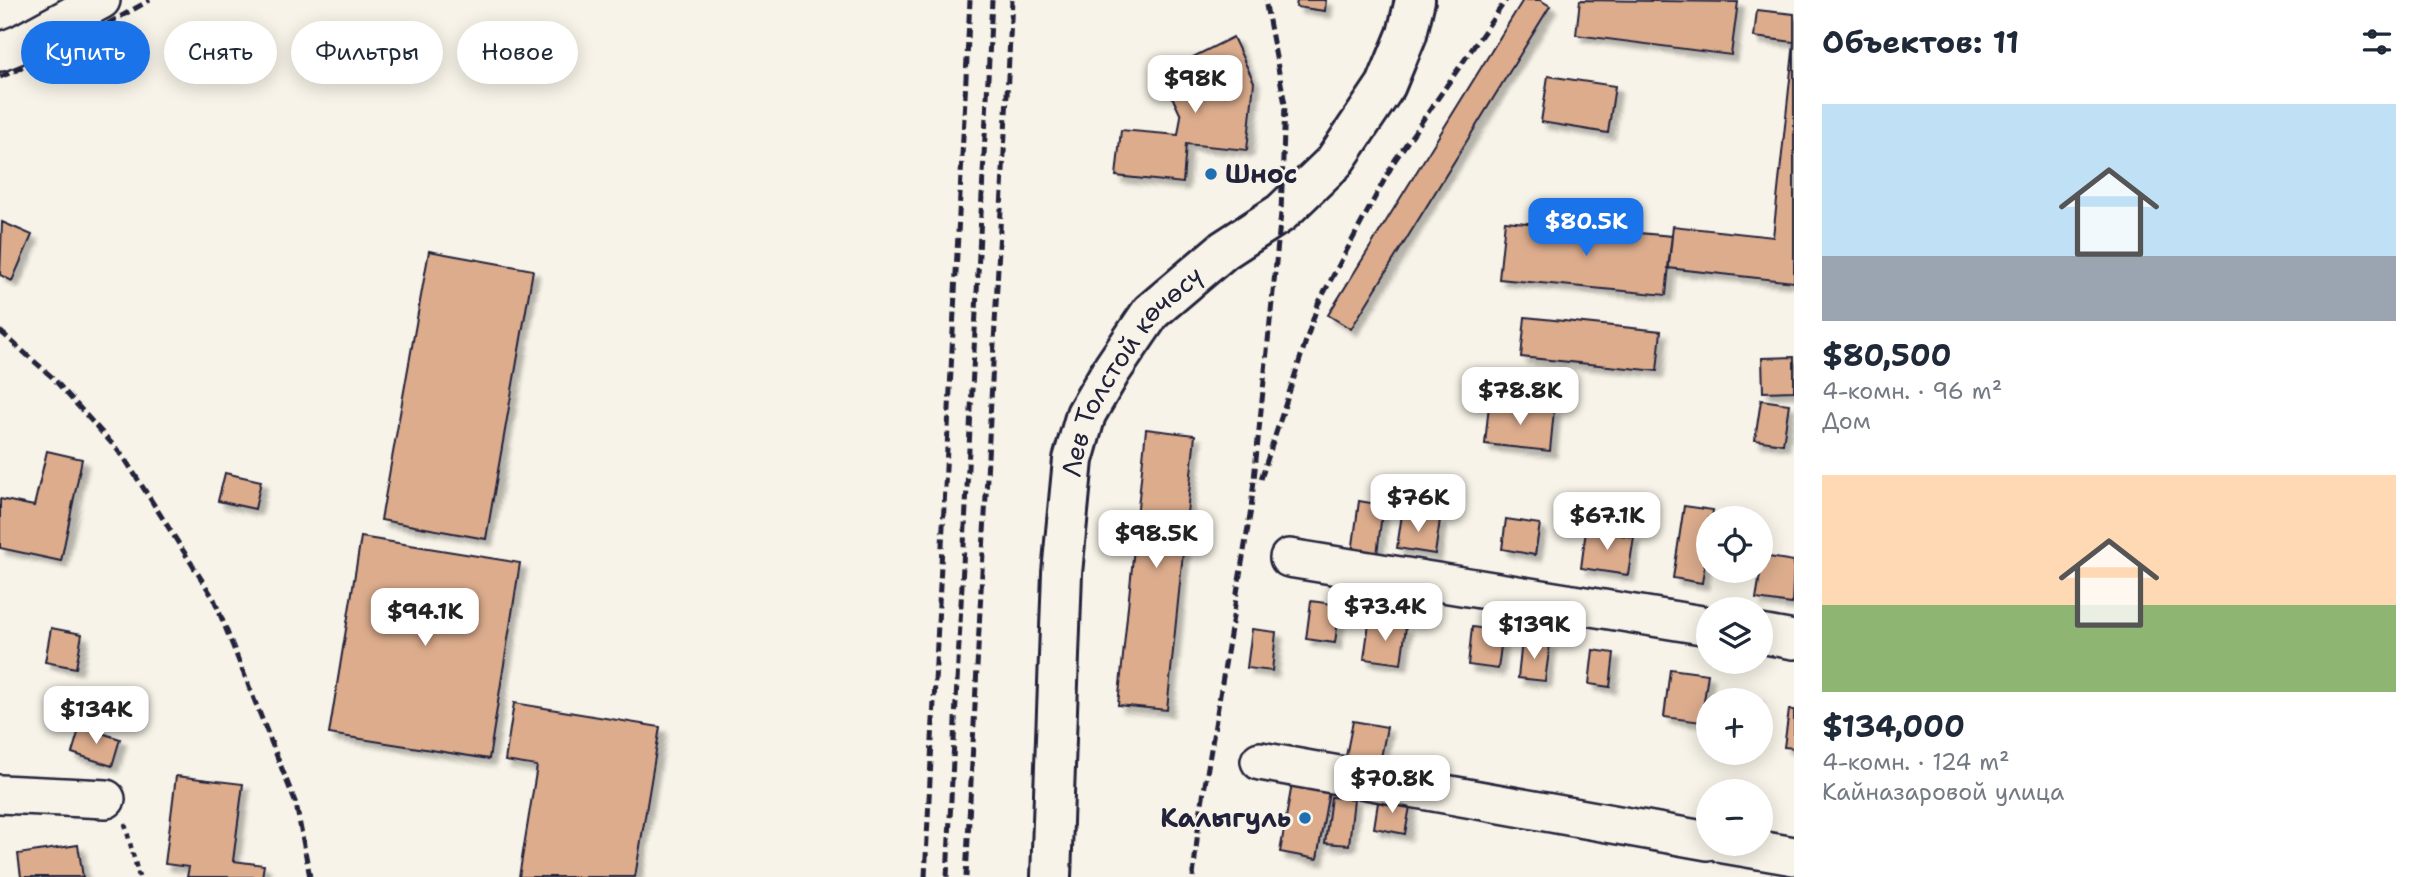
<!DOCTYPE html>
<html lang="ru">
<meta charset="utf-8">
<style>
:root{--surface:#fff;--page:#f6f6f7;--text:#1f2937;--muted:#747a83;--accent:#1a73e8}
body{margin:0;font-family:"Shantell Sans",sans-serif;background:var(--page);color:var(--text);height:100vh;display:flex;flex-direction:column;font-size:26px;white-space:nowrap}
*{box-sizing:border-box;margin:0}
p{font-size:23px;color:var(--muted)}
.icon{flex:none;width:38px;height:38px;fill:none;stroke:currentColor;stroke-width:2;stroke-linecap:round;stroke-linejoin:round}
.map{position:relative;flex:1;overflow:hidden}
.panel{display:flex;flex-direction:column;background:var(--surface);width:630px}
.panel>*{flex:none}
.guide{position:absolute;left:21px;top:21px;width:665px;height:63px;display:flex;gap:14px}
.buttons{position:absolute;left:1696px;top:506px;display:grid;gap:14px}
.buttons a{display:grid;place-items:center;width:77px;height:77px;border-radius:50%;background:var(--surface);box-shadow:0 4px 18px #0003;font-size:35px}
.price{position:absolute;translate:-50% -60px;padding:0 16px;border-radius:14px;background:#fff;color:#222;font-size:23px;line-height:46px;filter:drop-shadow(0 2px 4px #0008)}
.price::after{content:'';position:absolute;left:50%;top:42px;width:21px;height:16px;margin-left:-10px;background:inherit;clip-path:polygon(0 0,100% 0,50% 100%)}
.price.on{background:var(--accent);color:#fff}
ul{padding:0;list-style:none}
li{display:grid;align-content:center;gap:14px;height:371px;padding:0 28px}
li span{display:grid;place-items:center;height:217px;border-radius:0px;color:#555}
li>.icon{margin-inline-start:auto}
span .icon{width:126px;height:126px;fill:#fffc;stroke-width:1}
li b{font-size:30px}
h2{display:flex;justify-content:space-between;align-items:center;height:84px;padding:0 28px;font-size:30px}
.pill{padding:0 24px;border-radius:32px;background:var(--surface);box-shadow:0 4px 18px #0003;font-size:24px;line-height:63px}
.pill.on{background:var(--accent);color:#fff}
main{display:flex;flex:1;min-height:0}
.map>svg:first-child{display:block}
</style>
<main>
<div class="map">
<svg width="1794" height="877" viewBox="0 0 1794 877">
<defs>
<filter id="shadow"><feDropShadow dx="6" dy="6" stdDeviation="2" flood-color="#0004"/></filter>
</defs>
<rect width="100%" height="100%" fill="#f7f3e8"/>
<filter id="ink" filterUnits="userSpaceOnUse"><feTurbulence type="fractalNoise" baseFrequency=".0143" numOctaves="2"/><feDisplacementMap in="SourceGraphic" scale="14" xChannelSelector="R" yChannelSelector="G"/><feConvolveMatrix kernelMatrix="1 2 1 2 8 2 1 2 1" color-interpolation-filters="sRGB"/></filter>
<g filter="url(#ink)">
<path fill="#dcac8d" stroke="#22223b" stroke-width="2" filter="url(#shadow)" d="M1297 0H1326L1325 11 1296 7Z
M1523 0H1540L1550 6 1351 329 1328 315Z
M1580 0 1738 2 1731 55 1576 35Z
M1757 10 1794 14V282L1668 268 1673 226 1773 237 1794 42 1754 37Z
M1233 37 1254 82 1247 150 1186 144 1183 183 1116 176 1121 130 1178 135 1181 116 1161 73Z
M1548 76 1615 86 1608 133 1541 122Z
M1505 221 1672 236 1666 295 1499 279Z
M2 222 32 235 12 281 0 275Z
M429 251 533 270 486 539 381 520Z
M1525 317 1661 331 1657 371 1521 357Z
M1794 357V391L1763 392 1762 358Z
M1761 400 1789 404 1783 444 1755 440Z
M1489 404 1554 410 1550 451 1485 444Z
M1146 429 1195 435 1167 710 1118 705Z
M47 451 82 459 61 561 0 548V499L34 506Z
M225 473 261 481 255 509 218 501Z
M1359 501 1383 505 1376 563 1351 560Z
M1684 506 1713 510 1712 518H1708V543L1702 583 1673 578Z
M1402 514 1440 520 1435 554 1397 548Z
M1506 519 1540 524 1535 555 1502 549Z
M1586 530 1634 537 1628 575 1581 568Z
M361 537 520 563 489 759 329 734Z
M1763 556 1794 561 1792 604 1756 599Z
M1311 601 1340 605 1335 643 1306 639Z
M1369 623 1406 627 1401 664 1364 659Z
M1472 627 1503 631 1498 669 1468 665Z
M51 628 82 634 76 668 45 662Z
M1252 629 1276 632 1272 671 1247 668Z
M1522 640 1550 644 1545 681 1518 678Z
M1593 650 1614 653 1610 687 1589 684Z
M1670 669 1708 674 1701 722 1664 717Z
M1724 693 1757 697V700H1723Z
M514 703 660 727 635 877H519L537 766 505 761Z
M1789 710H1794V748L1784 747Z
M1353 721 1387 727 1379 768 1345 761Z
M80 726 120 739 112 766 72 753Z
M176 776 243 784 233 861 264 865 262 877H187L189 867 165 864Z
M1293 778 1330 785 1317 859 1280 852Z
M1379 796 1411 801 1405 834 1374 828Z
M1331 797 1354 799 1349 845 1325 843Z
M78 845 83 877H21L18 854Z"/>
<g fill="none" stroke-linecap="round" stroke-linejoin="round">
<defs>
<path id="minor" d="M0 52 20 44 101 0
M1289 558 1708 626
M1760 634 1794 640
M1260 761 1708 841
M0 794 106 799
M1724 844 1794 856"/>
<g id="major">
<path id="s1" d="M1051 877 1062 573 1073 460 1086 414 1111 371 1151 312 1224 250 1281 213 1334 162 1386 85 1407 34 1415 0"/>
</g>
</defs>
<use href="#minor" stroke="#22223b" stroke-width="42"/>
<use href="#major" stroke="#22223b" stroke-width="44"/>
<path stroke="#22223b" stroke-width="4.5" stroke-dasharray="5 5" stroke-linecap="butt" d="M125 824 139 877"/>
<use href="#minor" stroke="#f7f3e8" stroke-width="37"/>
<use href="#major" stroke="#f7f3e8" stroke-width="38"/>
<path stroke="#22223b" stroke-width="5" stroke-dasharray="10 5" stroke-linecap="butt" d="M0 77 52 55 150 0
M0 331 52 377 123 456 214 599 296 804 310 877
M1261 479 1318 304 1395 160 1506 0
M925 877 970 0
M947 877 992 0
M966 877 1012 0
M1193 877 1199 821 1251 509 1281 213 1285 104 1265 0"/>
</g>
</g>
<g fill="#1f6fb2" stroke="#f7f3e8" stroke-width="2.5">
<circle cx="1211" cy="174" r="7"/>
<circle cx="1305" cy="818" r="7"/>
</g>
<g text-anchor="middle" stroke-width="6" stroke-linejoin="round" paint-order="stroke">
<g font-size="26" font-weight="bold" fill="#22223b" stroke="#f7f3e8" text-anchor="start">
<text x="1225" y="183">Шнос</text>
<text x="1291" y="827" text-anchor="end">Калыгуль</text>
</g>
<g font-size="26" fill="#22223b" stroke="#f7f3e8">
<text dy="9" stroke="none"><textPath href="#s1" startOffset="525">Лев Толстой көчөсү</textPath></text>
</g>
</g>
</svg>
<div class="buttons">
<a><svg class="icon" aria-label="locate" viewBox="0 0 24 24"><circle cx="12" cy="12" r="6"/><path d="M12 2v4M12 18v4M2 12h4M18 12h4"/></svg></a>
<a><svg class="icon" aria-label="layers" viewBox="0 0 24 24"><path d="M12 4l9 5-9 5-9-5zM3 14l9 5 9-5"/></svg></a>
<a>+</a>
<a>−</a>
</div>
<b class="price" style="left:1195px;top:115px">$98K</b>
<b class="price on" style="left:1586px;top:258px">$80.5K</b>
<b class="price" style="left:1520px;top:427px">$78.8K</b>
<b class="price" style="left:1418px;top:534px">$76K</b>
<b class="price" style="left:1607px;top:552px">$67.1K</b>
<b class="price" style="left:1156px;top:570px">$98.5K</b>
<b class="price" style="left:1385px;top:643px">$73.4K</b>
<b class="price" style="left:425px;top:648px">$94.1K</b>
<b class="price" style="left:1534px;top:661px">$139K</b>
<b class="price" style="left:96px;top:746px">$134K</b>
<b class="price" style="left:1392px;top:815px">$70.8K</b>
<div class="guide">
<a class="pill on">Купить</a>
<a class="pill">Снять</a>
<a class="pill">Фильтры</a>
<a class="pill">Новое</a>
</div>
</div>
<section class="panel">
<h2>Объектов: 11<svg class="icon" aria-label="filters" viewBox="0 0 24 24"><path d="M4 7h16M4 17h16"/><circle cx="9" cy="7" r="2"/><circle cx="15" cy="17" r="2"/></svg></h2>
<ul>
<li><span style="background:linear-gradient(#bfe0f5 70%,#9aa5b1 0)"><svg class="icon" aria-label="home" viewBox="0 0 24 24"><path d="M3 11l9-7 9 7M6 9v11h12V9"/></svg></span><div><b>$80,500</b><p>4-комн. · 96 m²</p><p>Дом</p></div></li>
<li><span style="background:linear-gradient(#ffd9b3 60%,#8fb573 0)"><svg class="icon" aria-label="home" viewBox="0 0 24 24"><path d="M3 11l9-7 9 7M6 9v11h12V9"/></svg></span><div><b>$134,000</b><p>4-комн. · 124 m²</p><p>Кайназаровой улица</p></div></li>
</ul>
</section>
</main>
